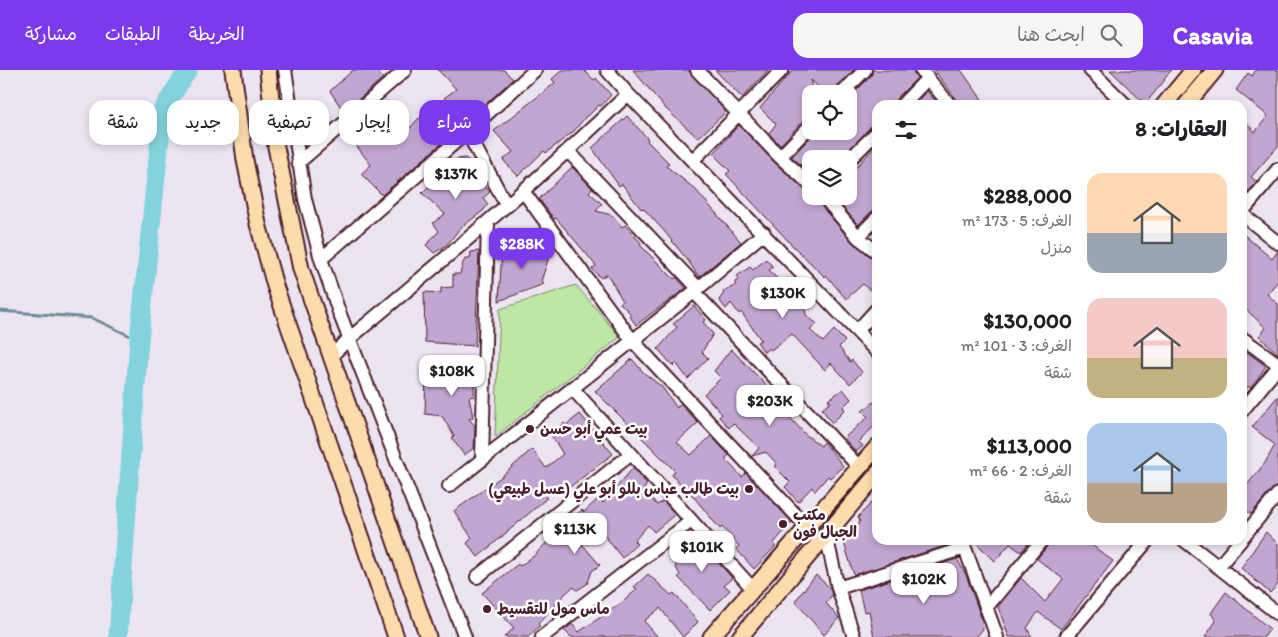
<!DOCTYPE html>
<html lang="ar">
<meta charset="utf-8">
<style>
:root{--surface:#fff;--page:#f6f6f6;--text:#202124;--muted:#757577;--accent:#7c3aed}
body{margin:0;font-family:Itim,"Playpen Sans Arabic",sans-serif;background:var(--page);color:var(--text);direction:rtl;height:100vh;display:flex;flex-direction:column;font-size:19px;white-space:nowrap}
*{box-sizing:border-box;margin:0}
p{font-size:16px;color:var(--muted)}
.icon{flex:none;width:28px;height:28px;fill:none;stroke:currentColor;stroke-width:2;stroke-linecap:round;stroke-linejoin:round}
.map{position:relative;flex:1;overflow:hidden;direction:ltr}
.panel{position:absolute;left:872px;top:30px;width:375px;height:445px;display:flex;flex-direction:column;background:var(--surface);border-radius:15px;box-shadow:0 2px 8px #0003;direction:rtl}
.panel>*{flex:none}
.hud{position:absolute;left:15px;top:30px;width:475px;height:45px;direction:rtl;display:flex;gap:10px}
.tools{position:absolute;left:802px;top:15px;display:grid;gap:10px}
.tools a{display:grid;place-items:center;width:55px;height:55px;border-radius:10px;background:var(--surface);box-shadow:0 2px 8px #0003;font-size:25px}
.price{position:absolute;translate:-50% -42px;padding:0 11px;border-radius:10px;background:#fff;color:#222;font-size:16px;line-height:32px;filter:drop-shadow(0 1px 2px #0008)}
.price::after{content:'';position:absolute;left:50%;top:30px;width:15px;height:11px;margin-left:-8px;background:inherit;clip-path:polygon(0 0,100% 0,50% 100%)}
.price.on{background:var(--accent);color:#fff}
ul{padding:0;list-style:none}
li{display:flex;align-items:center;gap:15px;height:125px;padding:0 20px}
li span{display:grid;place-items:center;flex:none;width:140px;height:100px;border-radius:15px;color:#555}
li>.icon{margin-inline-start:auto}
span .icon{width:60px;height:60px;fill:#fffc;stroke-width:1}
li b{font-size:21px}
h2{display:flex;justify-content:space-between;align-items:center;height:60px;padding:0 20px;font-size:21px}
.pill{padding:0 18px;border-radius:15px;background:var(--surface);box-shadow:0 2px 8px #0003;font-size:18px;line-height:45px}
.pill.on{background:var(--accent);color:#fff}
header{display:flex;align-items:center;gap:30px;box-sizing:border-box;height:70px;padding:0 25px;background:var(--accent);color:#fff}
header strong{font-size:24px}
nav{display:flex;gap:28px;margin-inline-start:auto;font-size:18px}
.search{width:350px;height:45px;background:var(--page);display:flex;align-items:center;gap:12px;box-sizing:border-box;padding:0 18px;border-radius:15px;color:var(--muted);font-size:19px}
.map>svg:first-child{display:block}
</style>
<header>
<strong>Casavia</strong>
<div class="search"><svg class="icon" aria-label="search" viewBox="0 0 24 24"><circle cx="10" cy="10" r="6"/><path d="M15 15l6 6"/></svg>ابحث هنا</div>
<nav><a>الخريطة</a><a>الطبقات</a><a>مشاركة</a></nav>
</header>
<div class="map">
<svg width="1278" height="567" viewBox="0 0 1278 567">
<rect width="100%" height="100%" fill="#ede4f2"/>
<filter id="ink" filterUnits="userSpaceOnUse"><feTurbulence type="fractalNoise" baseFrequency=".02" numOctaves="2"/><feDisplacementMap in="SourceGraphic" scale="10" xChannelSelector="R" yChannelSelector="G"/><feConvolveMatrix kernelMatrix="1 2 1 2 8 2 1 2 1" color-interpolation-filters="sRGB"/></filter>
<g filter="url(#ink)">
<path fill="#bce7a4" stroke="#838368" d="M576 215 620 267 495 367 500 239Z"/>
<g fill="none" stroke-linecap="round" stroke-linejoin="round">
<path stroke="#6c8b96" stroke-width="3" d="M0 241 92 248 139 270"/>
<path stroke="#82d3dd" stroke-width="19" d="M118 567 139 270 163 39 188 0"/>
</g>
<path fill="#c2a6d2" stroke="#4a1f2b" d="M353 0H375L383 8 344 42 330 21Z
M438 0H504L513 9 466 52 444 28 456 19Z
M562 0H584L594 10 596 8 611 25 601 36 599 35 588 46 587 45 574 61 546 83 544 81 518 106 503 90 513 82 494 61 555 13 552 9Z
M633 0H688L726 42 698 68 666 39Z
M715 0H768L742 28Z
M793 0H854L835 18 833 24H826L811 10V47L805 49 780 75 769 63 776 54 760 38Z
M873 0H913L917 8 896 29 894 35H878V53L872 55 841 89H811V104L792 87 816 61H849V28L871 6Z
M934 0H961L986 35H961Z
M1110 0H1172L1164 8 1165 10 1145 34Z
M1256 0H1278V76L1251 107 1257 112 1242 129V48L1255 62 1268 46 1236 20 1248 3 1252 6Z
M927 21 939 35H913Z
M387 31 408 60 419 48 443 72 382 125 361 104 371 95 346 62 361 49 364 52Z
M627 46 648 69 647 71 669 93 666 96 695 119 741 172 699 207 689 192 664 161 643 138 641 139 622 114 619 116 592 78Z
M739 55 775 93 806 121 811 123V126H815L817 131 852 172 878 191V227L863 214 846 229 826 205 825 207 792 175 726 104 730 101 713 84Z
M878 73V139L872 141 858 155 836 129 838 126H849V105Z
M465 88 475 95 480 104 477 107 490 122 483 128 488 134 483 141 460 158 447 175 434 183 426 175 439 161 433 153 445 144 422 123 457 89Z
M572 97 592 118 589 122 602 134 596 141 612 145 622 157 625 155 641 173 640 175 674 209 676 207 686 218 636 255 629 245 631 244 620 233 623 231 607 204 601 208 592 199 596 196 589 187 556 148 554 149 539 129Z
M1242 163 1272 189 1278 181V211L1267 224 1278 234V284L1259 266 1266 258 1242 236Z
M522 172 551 181 541 211 544 214 499 231 502 177 519 181Z
M479 181 475 276 425 272 424 222 441 223V218L453 217V204H460L463 193 465 189H470L471 182Z
M766 189 773 197 769 200 805 239 806 245 817 254 810 260 823 272 834 260 845 271 839 277 850 292 852 290 862 302 850 314 831 293 825 300 792 264 771 280 769 278 764 282 757 272 761 270 741 242 739 244 731 233 726 239 719 230 724 223 723 221 735 216V212L739 209 737 206 750 197 753 200Z
M694 236 706 250 703 252 713 264 702 282 708 288 688 309 676 293 673 296 658 279 677 257 673 254Z
M731 279 765 314 778 335 806 365 821 376 824 372 843 396 830 408 828 406 815 421 812 417 798 432 785 417 790 412 774 396 777 394 766 382 752 386 759 378 733 353 729 358 719 347 722 344 704 324 721 308 714 301Z
M1247 282 1266 296 1251 318 1248 316 1242 328V288Z
M426 289 474 290V326L469 327 473 347 469 349 475 356 474 378 464 385 452 368 454 366 442 346 425 344Z
M632 289 644 303 662 317 677 338 680 334 698 353 677 372 691 385 711 366 729 385 725 389 742 407 746 403 792 452 774 473 775 477 754 499 736 479 739 476 722 457 720 459 688 420 686 422 672 405 675 401 595 321Z
M843 319 851 329 843 337 845 340 832 353 822 339 831 332 828 330Z
M1278 326V416L1272 419 1251 444 1242 437V421L1265 393 1275 375 1252 357Z
M878 329V352L859 372 863 376 856 382 844 368 868 347 862 341Z
M580 344 613 384 566 420 560 413 545 426 547 428 478 487 467 473 472 468 454 441 501 407 532 379 546 398 563 384 551 365 564 353 566 355Z
M633 398 647 414 644 419 657 435 663 431 675 444 654 462 648 455 634 471 637 474 622 488 601 461 582 474 600 495 592 501 587 514 577 520 573 517 567 522 538 554 540 556 528 567H504L514 558 482 523 518 494 520 496 535 485 566 452 567 453 582 440 584 442 599 428 603 433Z
M878 426V470H954V473L854 505 844 473 860 452 858 447Z
M1266 462 1278 474V514L1270 523 1241 498Z
M684 468 689 473 693 469 696 472 698 470 732 508 724 515 730 520 710 540 678 507 680 505 675 496 684 485 676 476Z
M971 470H1031L1021 482 1010 474 995 491 975 472 972 474Z
M1050 470H1085L1113 491 1061 559 1038 542 1027 558 1032 567H1009L998 537 1021 508 1045 532 1063 509 1037 489 1048 475Z
M957 489 966 505 982 550 983 559 976 567H874L869 541 864 542 859 520Z
M648 504 671 525 674 523 698 552 683 567 660 538 644 551 658 567H571L564 560 572 554 579 562 624 531 637 519 634 517Z
M816 505 830 518 832 525 826 533 839 548 824 565 795 531Z
M1226 522 1270 559 1264 567H1205L1216 551 1211 543Z"/>
<g fill="none" stroke-linecap="round" stroke-linejoin="round">
<defs>
<path id="minor" d="M285 0 305 129 321 189 339 242 465 567
M607 0 628 24 878 283
M697 0 780 87 811 115
M921 0 950 35
M1090 0 1126 35
M841 24 865 0
M902 35 928 8
M569 82 698 218
M780 87 811 55
M693 90 782 0
M849 90 878 61
M298 93 405 0
M523 121 632 270 807 457
M823 126 858 167 878 183
M507 136 467 62 535 0
M1242 142 1278 99
M1242 144 1278 173
M858 167 878 147
M321 189 467 62
M694 222 859 397
M857 261 878 238
M1242 268 1278 294
M330 287 350 268C445 189 539 110 628 24
M572 318 753 519
M1242 341 1278 297
M482 390 488 153
M449 416 694 222 764 163
M826 465 838 518 854 567
M1242 468 1278 424
M962 470 997 567
M1184 470 1278 544
M1218 497 1241 470
M477 507 631 384
M838 518 965 478
M986 538 1042 470
M542 567 691 451
M1066 567 1148 470"/>
<path id="major" d="M233 0 245 90 258 154 275 216 396 567
M268 0 276 77 301 199 428 567
M1164 35 1193 0
M1186 35 1215 0
M711 567 878 376
M740 567 878 403"/>
</defs>
<use href="#minor" stroke="#4a1f2b" stroke-width="16"/>
<use href="#major" stroke="#4a1f2b" stroke-width="19"/>
<use href="#minor" stroke="#fff" stroke-width="12"/>
<use href="#major" stroke="#fddcac" stroke-width="15"/>
</g>
</g>
<g fill="#4a1f2b" stroke="#fff" stroke-width="2">
<circle cx="530" cy="359" r="5"/>
<circle cx="749" cy="419" r="5"/>
<circle cx="783" cy="454" r="5"/>
<circle cx="487" cy="539" r="5"/>
</g>
<g text-anchor="middle" stroke-width="5" stroke-linejoin="round" paint-order="stroke">
<g font-size="15" font-weight="bold" fill="#4a1f2b" stroke="#fff" text-anchor="start">
<text x="540" y="364">بيت عمي أبو حسن</text>
<text x="739" y="424" text-anchor="end">بيت طالب عباس بللو أبو علي (عسل طبيعي)</text>
<text x="793" y="450">مكتب<tspan x="793" dy="17">الجبال فون</tspan></text>
<text x="497" y="544">ماس مول للتقسيط</text>
</g>
</g>
</svg>
<div class="tools">
<a><svg class="icon" aria-label="locate" viewBox="0 0 24 24"><circle cx="12" cy="12" r="6"/><path d="M12 2v4M12 18v4M2 12h4M18 12h4"/></svg></a>
<a><svg class="icon" aria-label="layers" viewBox="0 0 24 24"><path d="M12 4l9 5-9 5-9-5zM3 14l9 5 9-5"/></svg></a>
</div>
<b class="price" style="left:456px;top:130px">$137K</b>
<b class="price on" style="left:522px;top:200px">$288K</b>
<b class="price" style="left:783px;top:249px">$130K</b>
<b class="price" style="left:452px;top:327px">$108K</b>
<b class="price" style="left:770px;top:357px">$203K</b>
<b class="price" style="left:575px;top:485px">$113K</b>
<b class="price" style="left:702px;top:503px">$101K</b>
<b class="price" style="left:924px;top:535px">$102K</b>
<div class="hud">
<a class="pill on">شراء</a>
<a class="pill">إيجار</a>
<a class="pill">تصفية</a>
<a class="pill">جديد</a>
<a class="pill">شقة</a>
</div>
<section class="panel">
<h2>العقارات: 8<svg class="icon" aria-label="filters" viewBox="0 0 24 24"><path d="M4 7h16M4 17h16"/><circle cx="9" cy="7" r="2"/><circle cx="15" cy="17" r="2"/></svg></h2>
<ul>
<li><span style="background:linear-gradient(#ffd9b3 60%,#9aa5b1 0)"><svg class="icon" aria-label="home" viewBox="0 0 24 24"><path d="M3 11l9-7 9 7M6 9v11h12V9"/></svg></span><div><b>$288,000</b><p>الغرف: 5 · 173 m²</p><p>منزل</p></div></li>
<li><span style="background:linear-gradient(#f6c9c9 60%,#c2b280 0)"><svg class="icon" aria-label="home" viewBox="0 0 24 24"><path d="M3 11l9-7 9 7M6 9v11h12V9"/></svg></span><div><b>$130,000</b><p>الغرف: 3 · 101 m²</p><p>شقة</p></div></li>
<li><span style="background:linear-gradient(#a9c7e8 60%,#b9a48a 0)"><svg class="icon" aria-label="home" viewBox="0 0 24 24"><path d="M3 11l9-7 9 7M6 9v11h12V9"/></svg></span><div><b>$113,000</b><p>الغرف: 2 · 66 m²</p><p>شقة</p></div></li>
</ul>
</section>
</div>
